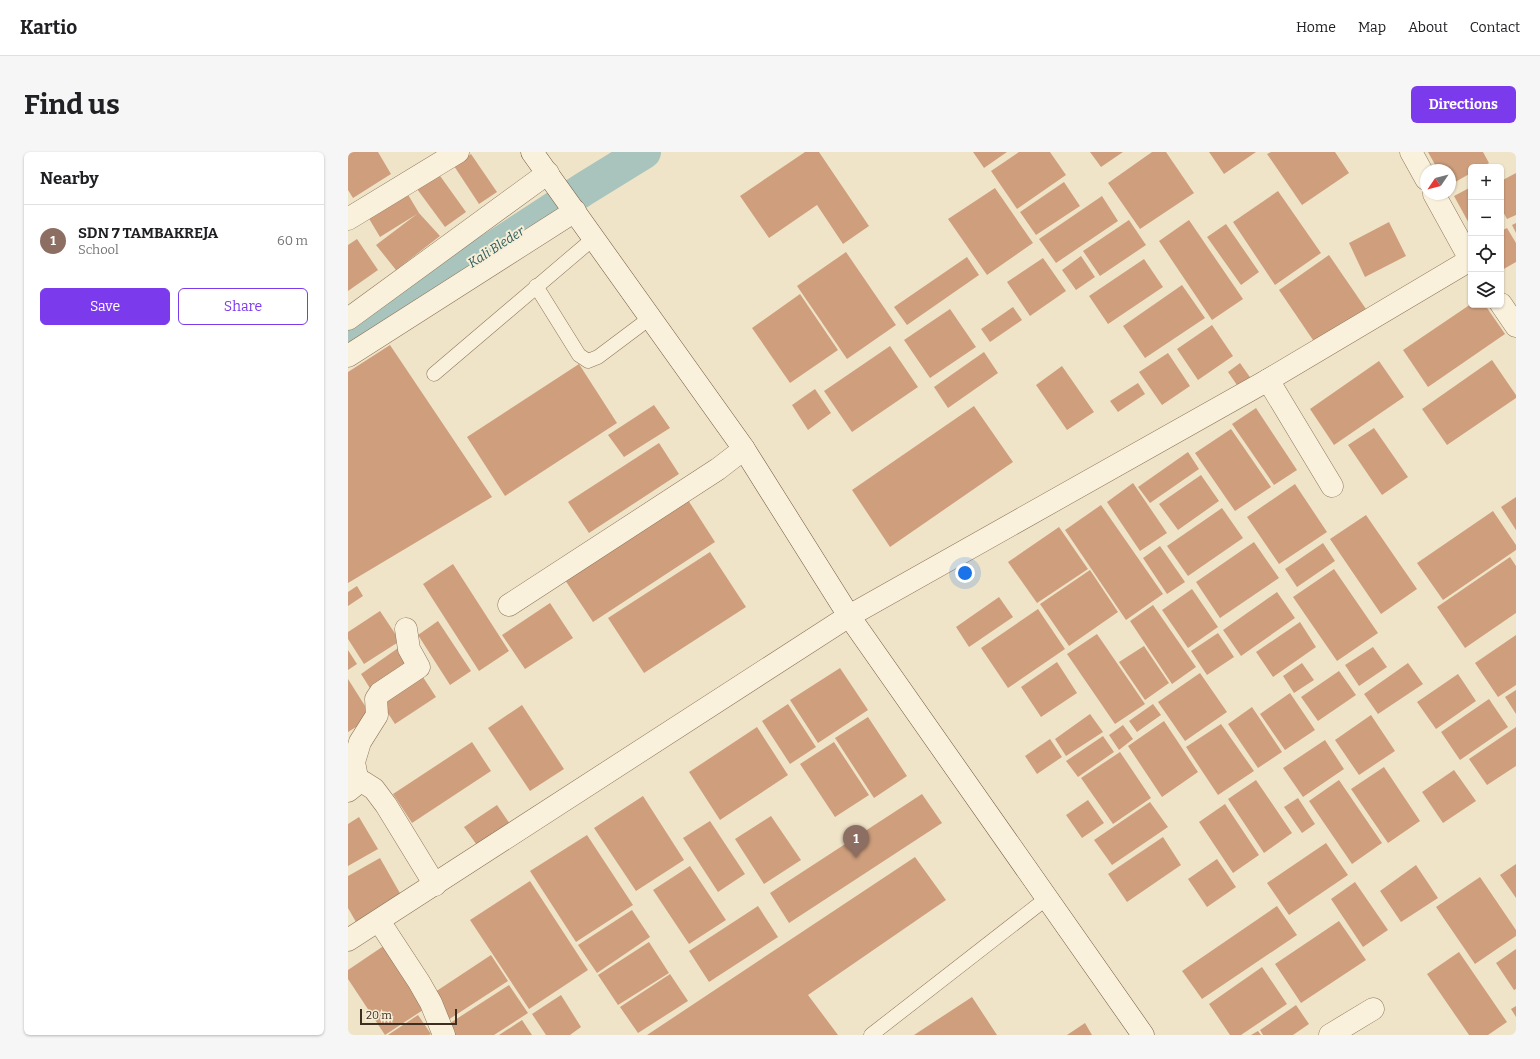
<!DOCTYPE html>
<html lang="en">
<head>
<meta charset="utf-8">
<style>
  :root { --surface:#fff; --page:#f6f6f6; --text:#202124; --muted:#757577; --line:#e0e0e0; --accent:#7c3aed }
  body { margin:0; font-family:Bitter,serif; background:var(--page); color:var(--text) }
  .controls { position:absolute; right:12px; top:12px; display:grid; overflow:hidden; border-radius:6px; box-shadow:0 1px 3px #0004 }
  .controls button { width:36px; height:36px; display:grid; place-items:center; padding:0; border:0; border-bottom:1px solid var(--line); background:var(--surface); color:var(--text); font:20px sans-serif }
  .compass { position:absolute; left:1072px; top:12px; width:36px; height:36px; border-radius:50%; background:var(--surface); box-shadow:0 1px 3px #0004; rotate:235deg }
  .scale { position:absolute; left:12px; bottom:10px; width:97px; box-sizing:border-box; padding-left:4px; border:2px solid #3d2e20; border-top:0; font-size:11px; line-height:14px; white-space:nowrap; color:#3d2e20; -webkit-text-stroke:3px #f7eed8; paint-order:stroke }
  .you { position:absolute; left:617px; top:421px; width:14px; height:14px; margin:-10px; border:3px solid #fff; border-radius:50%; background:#1a73e8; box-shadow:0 0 0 6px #1a73e833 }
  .badge { display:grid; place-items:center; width:26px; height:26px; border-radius:50%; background:var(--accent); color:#fff; font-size:13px; font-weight:700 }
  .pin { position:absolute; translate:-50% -33px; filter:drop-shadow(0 1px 2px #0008) }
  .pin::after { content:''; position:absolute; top:21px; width:14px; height:12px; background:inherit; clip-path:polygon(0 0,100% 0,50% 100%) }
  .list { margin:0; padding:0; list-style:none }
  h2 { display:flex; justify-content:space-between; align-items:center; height:52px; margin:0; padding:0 16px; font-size:17px }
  h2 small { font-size:13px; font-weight:400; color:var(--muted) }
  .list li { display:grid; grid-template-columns:26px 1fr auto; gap:12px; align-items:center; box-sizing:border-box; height:72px; padding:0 16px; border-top:1px solid var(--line) }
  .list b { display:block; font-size:15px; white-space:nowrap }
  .list p { margin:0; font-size:13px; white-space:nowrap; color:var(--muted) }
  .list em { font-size:13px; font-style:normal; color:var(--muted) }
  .actions { display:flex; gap:8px; padding:12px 16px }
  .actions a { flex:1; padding:9px 0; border:1px solid var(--accent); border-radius:6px; text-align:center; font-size:14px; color:var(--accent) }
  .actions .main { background:var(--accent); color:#fff }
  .icon { flex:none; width:22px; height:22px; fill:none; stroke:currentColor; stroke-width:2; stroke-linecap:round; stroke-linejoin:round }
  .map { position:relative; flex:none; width:1168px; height:883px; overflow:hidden; border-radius:6px }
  header { display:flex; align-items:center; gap:24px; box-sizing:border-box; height:56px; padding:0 20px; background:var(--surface); border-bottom:1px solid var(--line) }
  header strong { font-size:19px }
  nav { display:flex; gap:22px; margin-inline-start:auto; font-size:14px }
  .intro { display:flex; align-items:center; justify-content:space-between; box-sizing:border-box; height:96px; padding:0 24px }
  h1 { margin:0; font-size:28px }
  .button { padding:10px 18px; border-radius:6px; background:var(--accent); color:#fff; font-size:14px; font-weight:700 }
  main { display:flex; gap:24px; padding:0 24px }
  aside { flex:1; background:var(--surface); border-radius:6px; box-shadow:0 1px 3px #0004 }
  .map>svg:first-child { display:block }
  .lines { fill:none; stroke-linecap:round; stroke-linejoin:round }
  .canal { stroke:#a9c4bc; stroke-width:34 }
  .building { fill:#cf9f7d }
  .lane-casing { stroke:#8d765c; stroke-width:15 }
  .street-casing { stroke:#8d765c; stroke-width:23 }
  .secondary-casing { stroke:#6f573f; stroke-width:23 }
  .lane { stroke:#faf1dc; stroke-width:14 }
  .street { stroke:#faf1dc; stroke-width:22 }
  .secondary { stroke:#faf1dc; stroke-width:22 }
  .labels { text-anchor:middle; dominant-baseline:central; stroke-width:4; stroke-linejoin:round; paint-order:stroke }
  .water-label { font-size:13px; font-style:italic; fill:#2f5d5a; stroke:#f7eed8 }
</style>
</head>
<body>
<header>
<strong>Kartio</strong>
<nav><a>Home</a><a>Map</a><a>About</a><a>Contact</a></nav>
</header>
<div class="intro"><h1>Find us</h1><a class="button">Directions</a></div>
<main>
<aside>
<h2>Nearby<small></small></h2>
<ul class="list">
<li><span class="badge" style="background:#8d6e63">1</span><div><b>SDN 7 TAMBAKREJA</b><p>School</p></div><em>60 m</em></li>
</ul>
<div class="actions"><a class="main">Save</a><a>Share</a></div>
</aside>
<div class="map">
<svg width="1168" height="883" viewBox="0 0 1168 883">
  <rect width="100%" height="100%" fill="#f0e4c8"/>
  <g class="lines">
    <path class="canal" d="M 0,191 L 236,37 L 296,0"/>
  </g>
  <g class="building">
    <path d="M 0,0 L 30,0 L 43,22 L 5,46 L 0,38 Z"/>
    <path d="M 457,0 L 471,0 L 521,74 L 495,92 L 469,53 L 421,86 L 392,44 Z"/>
    <path d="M 625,0 L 659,0 L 636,16 Z"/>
    <path d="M 671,0 L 702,0 L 718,23 L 669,57 L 643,19 Z"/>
    <path d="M 742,0 L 775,0 L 753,15 Z"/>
    <path d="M 804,0 L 818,0 L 846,41 L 792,77 L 760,31 Z"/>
    <path d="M 861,0 L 908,0 L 876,22 Z"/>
    <path d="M 923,0 L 987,0 L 1001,21 L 954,53 L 919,2 Z"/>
    <path d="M 1080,0 L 1135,0 L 1141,11 L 1134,15 L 1123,15 L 1123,21 L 1102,33 L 1102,18 L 1090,18 Z"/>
    <path d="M 123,2 L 149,40 L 131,52 L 106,14 Z"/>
    <path d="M 90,21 L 118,60 L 97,75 L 69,37 Z"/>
    <path d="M 1168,21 L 1168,63 L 1159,67 L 1153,56 L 1153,29 Z"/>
    <path d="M 716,30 L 732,54 L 688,83 L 672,60 Z"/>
    <path d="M 1123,35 L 1123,75 L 1106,44 Z"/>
    <path d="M 56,36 L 71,61 L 92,84 L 48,118 L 28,93 L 69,62 L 32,85 L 17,60 Z"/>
    <path d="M 647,36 L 685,91 L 639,123 L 600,67 Z"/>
    <path d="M 930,39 L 973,101 L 927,133 L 885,70 Z"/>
    <path d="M 754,44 L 770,69 L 708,111 L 691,87 Z"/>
    <path d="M 781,68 L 798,93 L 752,124 L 735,99 Z"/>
    <path d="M 841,68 L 895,147 L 864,168 L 811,89 Z"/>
    <path d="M 1041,70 L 1058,104 L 1017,125 L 1001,91 Z"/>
    <path d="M 1168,71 L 1168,81 L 1164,73 Z"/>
    <path d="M 878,72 L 911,120 L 893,133 L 859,85 Z"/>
    <path d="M 1159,76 L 1168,91 L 1168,110 L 1154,118 L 1153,115 L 1153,79 Z"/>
    <path d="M 9,87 L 30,118 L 0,139 L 0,93 Z"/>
    <path d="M 498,100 L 548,173 L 499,207 L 449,134 Z"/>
    <path d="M 981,103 L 1018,157 L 967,191 L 931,138 Z"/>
    <path d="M 733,104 L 747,125 L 728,138 L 714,118 Z"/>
    <path d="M 619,105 L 631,123 L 559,173 L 546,155 Z"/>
    <path d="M 695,106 L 718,139 L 682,164 L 659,130 Z"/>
    <path d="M 796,107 L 815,135 L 760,172 L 741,144 Z"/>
    <path d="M 834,133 L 857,166 L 797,206 L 775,174 Z"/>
    <path d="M 452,142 L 490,198 L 442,231 L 404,176 Z"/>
    <path d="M 1123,152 L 1137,153 L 1157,182 L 1080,235 L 1055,198 Z"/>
    <path d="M 665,155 L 674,168 L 642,190 L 633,177 Z"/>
    <path d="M 602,157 L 628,195 L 582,226 L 556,188 Z"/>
    <path d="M 864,173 L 885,204 L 850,228 L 829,197 Z"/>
    <path d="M 42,193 L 144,345 L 0,431 L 0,220 Z"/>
    <path d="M 542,194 L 570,235 L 504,280 L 476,239 Z"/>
    <path d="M 636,200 L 650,221 L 600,256 L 586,235 Z"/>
    <path d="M 820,201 L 842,234 L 814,253 L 791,220 Z"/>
    <path d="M 1144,208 L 1168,243 L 1168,246 L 1099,293 L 1074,257 Z"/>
    <path d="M 1031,209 L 1056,245 L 986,293 L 962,257 Z"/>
    <path d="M 892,211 L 904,228 L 891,236 L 880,220 Z"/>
    <path d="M 231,212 L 269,271 L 157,344 L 119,285 Z"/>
    <path d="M 714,214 L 746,260 L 719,278 L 688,233 Z"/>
    <path d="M 790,231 L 797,242 L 770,260 L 762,249 Z"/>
    <path d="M 467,237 L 483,261 L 460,278 L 444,253 Z"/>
    <path d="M 306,253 L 322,276 L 276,305 L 260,283 Z"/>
    <path d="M 626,254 L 665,310 L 542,395 L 504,338 Z"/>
    <path d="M 908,256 L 949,318 L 926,333 L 884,272 Z"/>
    <path d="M 1026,276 L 1060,325 L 1034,343 L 1000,293 Z"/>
    <path d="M 883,277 L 923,335 L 887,359 L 847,301 Z"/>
    <path d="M 311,291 L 331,322 L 241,381 L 220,350 Z"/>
    <path d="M 840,300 L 851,317 L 802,351 L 790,335 Z"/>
    <path d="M 853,323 L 871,349 L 830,378 L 811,352 Z"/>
    <path d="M 785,331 L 819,381 L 792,399 L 759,350 Z"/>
    <path d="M 947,332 L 979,380 L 931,412 L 899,365 Z"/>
    <path d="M 1168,345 L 1168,378 L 1153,355 Z"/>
    <path d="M 340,348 L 367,390 L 245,470 L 217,428 Z"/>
    <path d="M 753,353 L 815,442 L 778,468 L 717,378 Z"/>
    <path d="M 874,356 L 895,386 L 840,424 L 819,394 Z"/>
    <path d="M 1145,359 L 1168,393 L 1168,398 L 1095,448 L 1069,411 Z"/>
    <path d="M 1018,363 L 1069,437 L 1033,462 L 982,387 Z"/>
    <path d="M 711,375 L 740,417 L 689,451 L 660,410 Z"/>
    <path d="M 906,390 L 931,426 L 872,466 L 848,430 Z"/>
    <path d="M 975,391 L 987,409 L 949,435 L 937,417 Z"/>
    <path d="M 812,394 L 837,430 L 819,442 L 795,406 Z"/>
    <path d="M 362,400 L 398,455 L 296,521 L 260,466 Z"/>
    <path d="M 1162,405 L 1168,414 L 1168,461 L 1117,496 L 1089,455 Z"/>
    <path d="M 105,412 L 161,499 L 131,519 L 75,432 Z"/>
    <path d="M 986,417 L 1030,481 L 989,509 L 945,445 Z"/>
    <path d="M 742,418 L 770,460 L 721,494 L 692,452 Z"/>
    <path d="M 9,434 L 15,444 L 0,454 L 0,440 Z"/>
    <path d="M 844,437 L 870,475 L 840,496 L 814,458 Z"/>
    <path d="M 929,440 L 947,466 L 893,504 L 875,478 Z"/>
    <path d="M 651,445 L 665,465 L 621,495 L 608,475 Z"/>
    <path d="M 202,451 L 225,486 L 177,517 L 154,483 Z"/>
    <path d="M 805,453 L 848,515 L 824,532 L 782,469 Z"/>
    <path d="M 690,457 L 717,497 L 660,536 L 633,496 Z"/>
    <path d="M 32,459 L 52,489 L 16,512 L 0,487 L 0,480 Z"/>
    <path d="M 90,469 L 123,519 L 102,533 L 70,483 Z"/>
    <path d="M 952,470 L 968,495 L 925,525 L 908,500 Z"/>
    <path d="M 870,481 L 886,505 L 859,523 L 843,499 Z"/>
    <path d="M 749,482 L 797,552 L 767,572 L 719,502 Z"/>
    <path d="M 1168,483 L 1168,533 L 1150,545 L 1127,511 Z"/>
    <path d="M 53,494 L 66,514 L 25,541 L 13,522 Z"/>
    <path d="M 796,494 L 821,531 L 797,548 L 771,510 Z"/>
    <path d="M 1025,495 L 1039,515 L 1011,534 L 997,513 Z"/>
    <path d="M 0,498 L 9,512 L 0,518 Z"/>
    <path d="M 709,510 L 729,541 L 693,565 L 673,535 Z"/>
    <path d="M 954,511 L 966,528 L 946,541 L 935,524 Z"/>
    <path d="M 1060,511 L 1075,532 L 1030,562 L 1016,542 Z"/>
    <path d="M 492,516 L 520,558 L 470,591 L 442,548 Z"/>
    <path d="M 991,519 L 1008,543 L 970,569 L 953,545 Z"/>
    <path d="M 852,521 L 879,560 L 837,589 L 810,550 Z"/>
    <path d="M 73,522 L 88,545 L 47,572 L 32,549 Z"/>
    <path d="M 1110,522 L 1128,549 L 1088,577 L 1069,550 Z"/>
    <path d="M 0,527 L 24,565 L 0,580 Z"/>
    <path d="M 1168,538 L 1168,562 L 1157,545 Z"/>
    <path d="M 942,541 L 967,578 L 937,598 L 912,562 Z"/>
    <path d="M 1141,547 L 1160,575 L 1112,608 L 1093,580 Z"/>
    <path d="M 440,552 L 468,595 L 442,612 L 414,569 Z"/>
    <path d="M 805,552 L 813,563 L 789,580 L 781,569 Z"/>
    <path d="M 174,553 L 216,617 L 182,639 L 140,576 Z"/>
    <path d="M 904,555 L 934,600 L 910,616 L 880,572 Z"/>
    <path d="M 742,562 L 755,580 L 718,604 L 707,587 Z"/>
    <path d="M 1023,563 L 1047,599 L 1011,623 L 987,588 Z"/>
    <path d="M 520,565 L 559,624 L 526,646 L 487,586 Z"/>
    <path d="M 816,569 L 850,620 L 814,645 L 780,594 Z"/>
    <path d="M 873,572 L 906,619 L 870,643 L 838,595 Z"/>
    <path d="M 775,573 L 785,587 L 771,598 L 761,583 Z"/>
    <path d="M 409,575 L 440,623 L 372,668 L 341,620 Z"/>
    <path d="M 1168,575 L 1168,614 L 1139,633 L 1121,607 Z"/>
    <path d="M 755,584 L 766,600 L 730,625 L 718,609 Z"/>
    <path d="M 702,587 L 714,605 L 689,622 L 677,604 Z"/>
    <path d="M 977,588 L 996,617 L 955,645 L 935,616 Z"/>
    <path d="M 124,590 L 143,619 L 64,671 L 45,642 Z"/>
    <path d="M 486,590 L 521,643 L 487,665 L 452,612 Z"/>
    <path d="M 772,600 L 803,646 L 765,672 L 733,626 Z"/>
    <path d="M 1036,615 L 1072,669 L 1040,691 L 1003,637 Z"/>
    <path d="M 1106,618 L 1128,649 L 1095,671 L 1074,640 Z"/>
    <path d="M 908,628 L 944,681 L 916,701 L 880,647 Z"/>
    <path d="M 991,628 L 1034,691 L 1004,712 L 961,649 Z"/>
    <path d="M 574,642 L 594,671 L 441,771 L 422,741 Z"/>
    <path d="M 295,644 L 336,708 L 288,739 L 246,676 Z"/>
    <path d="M 950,646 L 967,672 L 954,681 L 936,655 Z"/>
    <path d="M 740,648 L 756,671 L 734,686 L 718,663 Z"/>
    <path d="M 802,650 L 820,675 L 764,713 L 746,688 Z"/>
    <path d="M 877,652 L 911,703 L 885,721 L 851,670 Z"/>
    <path d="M 149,653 L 164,675 L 131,696 L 116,675 Z"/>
    <path d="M 423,664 L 453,708 L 416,732 L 387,687 Z"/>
    <path d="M 11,665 L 30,697 L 0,714 L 0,672 Z"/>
    <path d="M 362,669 L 397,722 L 370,740 L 335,686 Z"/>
    <path d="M 239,683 L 285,753 L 228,790 L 182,719 Z"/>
    <path d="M 815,685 L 833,713 L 779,750 L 760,722 Z"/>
    <path d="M 978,691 L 1000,723 L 941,763 L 919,731 Z"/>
    <path d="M 567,705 L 598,748 L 460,843 L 490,883 L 299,883 Z"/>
    <path d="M 32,706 L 53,743 L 8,770 L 0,756 L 0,724 Z"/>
    <path d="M 869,707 L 888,735 L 859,755 L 840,727 Z"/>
    <path d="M 1168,712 L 1168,746 L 1152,723 Z"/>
    <path d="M 1068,713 L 1090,746 L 1053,770 L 1032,739 Z"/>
    <path d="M 342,714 L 378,768 L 341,792 L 305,738 Z"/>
    <path d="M 1132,725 L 1168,778 L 1168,784 L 1127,812 L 1088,755 Z"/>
    <path d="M 182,729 L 240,818 L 181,857 L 122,768 Z"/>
    <path d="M 1007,730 L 1040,778 L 1015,795 L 983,747 Z"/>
    <path d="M 410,754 L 430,785 L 361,830 L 341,799 Z"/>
    <path d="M 929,754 L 949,783 L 854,847 L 834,819 Z"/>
    <path d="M 284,758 L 302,785 L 249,821 L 230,793 Z"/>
    <path d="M 991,769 L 1018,808 L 953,851 L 927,812 Z"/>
    <path d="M 301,790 L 321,821 L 270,853 L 250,823 Z"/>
    <path d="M 37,793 L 78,856 L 37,883 L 0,827 L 0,818 Z"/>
    <path d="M 1168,797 L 1168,837 L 1166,838 L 1148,811 Z"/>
    <path d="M 1111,800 L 1159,870 L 1140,883 L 1121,883 L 1079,822 Z"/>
    <path d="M 143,803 L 160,829 L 100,868 L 84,842 Z"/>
    <path d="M 914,815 L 939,852 L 893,883 L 882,883 L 861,852 Z"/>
    <path d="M 322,822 L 340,849 L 290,881 L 272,855 Z"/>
    <path d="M 161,833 L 180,861 L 146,883 L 101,883 L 96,875 Z"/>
    <path d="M 213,843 L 233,875 L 222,883 L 198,883 L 184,862 Z"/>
    <path d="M 624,845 L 649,883 L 566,883 Z"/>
    <path d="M 948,853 L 961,872 L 945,883 L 915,883 L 912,878 Z"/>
    <path d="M 1168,854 L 1168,865 L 1163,857 Z"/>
    <path d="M 70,863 L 83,882 L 81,883 L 40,883 Z"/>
    <path d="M 174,868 L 184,883 L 151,883 Z"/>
    <path d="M 737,871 L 744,883 L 719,883 Z"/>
    <path d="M 910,879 L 913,883 L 903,883 Z"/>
  </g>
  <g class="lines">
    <defs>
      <g id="lane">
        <path d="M 188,134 L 231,203 L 240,209 L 250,205 L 302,166"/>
        <path d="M 86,222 L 246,86"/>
        <path d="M 523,883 L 699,746"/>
      </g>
      <g id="street">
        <path d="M 1063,0 L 1078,27"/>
        <path d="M 1086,42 L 1123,109"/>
        <path d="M 0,67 L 110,0"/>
        <path d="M 1153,152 L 1168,174"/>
        <path d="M 0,167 L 200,21"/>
        <path d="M 0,204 L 227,59"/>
        <path d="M 920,228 L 984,334"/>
        <path d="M 161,453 L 370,317 L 396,297"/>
        <path d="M 10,631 L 6,610 L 12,590 L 29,563 L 28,547 L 32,541 L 71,515 L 61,497 L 58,477"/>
        <path d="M 0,639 L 10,631 L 15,630 L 26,637 L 38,653 L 87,733"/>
        <path d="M 31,769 L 71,830 L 83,851 L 96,883"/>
        <path d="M 0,788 L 501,464 L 920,228 L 1122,108"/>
        <path d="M 982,883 L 1025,857"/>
      </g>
      <path id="secondary" d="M 184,0 L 396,297 L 501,464 L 795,883"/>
    </defs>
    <use href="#lane" class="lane-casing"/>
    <use href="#street" class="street-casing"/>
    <use href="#secondary" class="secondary-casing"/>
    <use href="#lane" class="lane"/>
    <use href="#street" class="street"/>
    <use href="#secondary" class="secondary"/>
  </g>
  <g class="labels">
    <g class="water-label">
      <text transform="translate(148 95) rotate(-33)">Kali Bleder</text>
    </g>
  </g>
</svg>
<div class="controls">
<button>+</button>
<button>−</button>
<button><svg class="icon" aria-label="locate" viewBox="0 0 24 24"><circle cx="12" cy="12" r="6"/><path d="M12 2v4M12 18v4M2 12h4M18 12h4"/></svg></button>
<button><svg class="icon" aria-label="layers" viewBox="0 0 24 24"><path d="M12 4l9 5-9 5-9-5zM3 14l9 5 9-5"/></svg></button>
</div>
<svg class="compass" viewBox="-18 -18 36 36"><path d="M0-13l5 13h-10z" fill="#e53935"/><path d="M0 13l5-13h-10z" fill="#757577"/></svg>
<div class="scale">20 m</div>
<div class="you"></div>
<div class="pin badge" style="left:508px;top:706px;background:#8d6e63">1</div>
</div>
</main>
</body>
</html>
